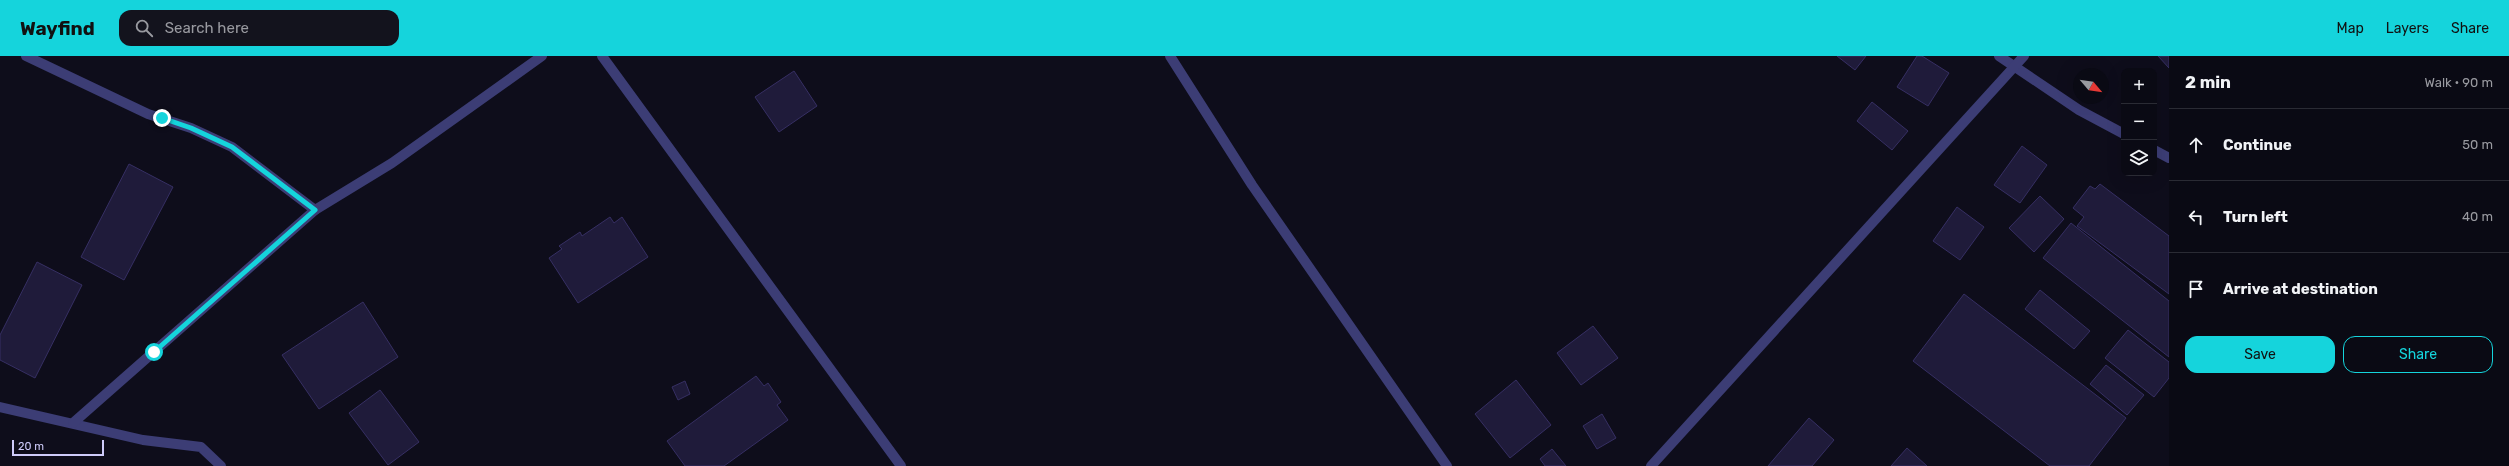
<!DOCTYPE html>
<html lang="en">
<head>
<meta charset="utf-8">
<style>
  :root { --surface:#0a0a14; --page:#13131d; --text:#f1f3f6; --muted:#999aa0; --line:#2a2b34; --accent:#15d4dc }
  body { margin:0; font-family:Rubik,sans-serif; background:var(--page); color:var(--text) }
  .controls { position:absolute; right:12px; top:12px; display:grid; overflow:hidden; border-radius:8px; box-shadow:0 4px 16px #0002 }
  .controls button { width:36px; height:36px; display:grid; place-items:center; padding:0; border:0; border-bottom:1px solid var(--line); background:var(--surface); color:var(--text); font:20px sans-serif }
  .compass { position:absolute; left:2073px; top:12px; width:36px; height:36px; border-radius:50%; background:var(--surface); box-shadow:0 4px 16px #0002; rotate:119deg }
  .scale { position:absolute; left:12px; bottom:10px; width:92px; box-sizing:border-box; padding-left:4px; border:2px solid #cecbfa; border-top:0; font-size:11px; line-height:14px; white-space:nowrap; color:#cecbfa; -webkit-text-stroke:3px #0e0d1b; paint-order:stroke }
  .stop { position:absolute; width:12px; height:12px; margin:-9px; border:3px solid #15d4dc; border-radius:50%; background:#fff }
  .stop.end { background:#15d4dc; border-color:#fff; box-shadow:0 1px 4px #0008 }
  .list { margin:0; padding:0; list-style:none }
  h2 { display:flex; justify-content:space-between; align-items:center; height:52px; margin:0; padding:0 16px; font-size:17px }
  h2 small { font-size:13px; font-weight:400; color:var(--muted) }
  .list li { display:grid; grid-template-columns:26px 1fr auto; gap:12px; align-items:center; box-sizing:border-box; height:72px; padding:0 16px; border-top:1px solid var(--line) }
  .list b { display:block; font-size:15px; white-space:nowrap }
  .list em { font-size:13px; font-style:normal; color:var(--muted) }
  .actions { display:flex; gap:8px; padding:12px 16px }
  .actions a { flex:1; padding:9px 0; border:1px solid var(--accent); border-radius:12px; text-align:center; font-size:14px; color:var(--accent) }
  .actions .main { background:var(--accent); color:#111 }
  .icon { flex:none; width:22px; height:22px; fill:none; stroke:currentColor; stroke-width:2; stroke-linecap:round; stroke-linejoin:round }
  .map { position:relative; flex:none; width:2169px; height:410px; overflow:hidden }
  header { display:flex; align-items:center; gap:24px; box-sizing:border-box; height:56px; padding:0 20px; background:var(--accent); color:#111 }
  header strong { font-size:19px }
  nav { display:flex; gap:22px; margin-inline-start:auto; font-size:14px }
  .search { width:280px; height:36px; background:var(--page); display:flex; align-items:center; gap:10px; box-sizing:border-box; padding:0 14px; border-radius:12px; color:var(--muted); font-size:15px }
  main { display:flex }
  aside { flex:1; background:var(--surface) }
  .map>svg:first-child { display:block }
  .building { fill:#1f1b3a; stroke:#362f63 }
  .lines { fill:none; stroke-linecap:round; stroke-linejoin:round }
  .minor { stroke:#3c3d75; stroke-width:10 }
  .tertiary { stroke:#3c3d75; stroke-width:10 }
  .route { stroke:#15d4dc; stroke-width:5 }
</style>
</head>
<body>
<header>
<strong>Wayfind</strong>
<div class="search"><svg class="icon" aria-label="search" viewBox="0 0 24 24"><circle cx="10" cy="10" r="6"/><path d="M15 15l6 6"/></svg>Search here</div>
<nav><a>Map</a><a>Layers</a><a>Share</a></nav>
</header>
<main>
<div class="map">
<svg width="2169" height="410" viewBox="0 0 2169 410">
  <rect width="100%" height="100%" fill="#0e0d1b"/>
  <g class="building">
    <path d="M 1837,0 L 1866,0 L 1855,14 Z"/>
    <path d="M 1917,0 L 1922,0 L 1949,17 L 1928,50 L 1897,31 Z"/>
    <path d="M 2158,0 L 2169,0 L 2169,12 Z"/>
    <path d="M 794,15 L 817,50 L 779,76 L 755,41 Z"/>
    <path d="M 1872,46 L 1908,75 L 1892,94 L 1857,65 Z"/>
    <path d="M 2022,90 L 2047,109 L 2020,147 L 1994,129 Z"/>
    <path d="M 129,108 L 173,131 L 124,224 L 81,201 Z"/>
    <path d="M 2100,128 L 2169,180 L 2169,238 L 2077,170 L 2084,161 L 2073,152 L 2090,130 L 2095,133 Z"/>
    <path d="M 2040,140 L 2064,163 L 2034,196 L 2009,172 Z"/>
    <path d="M 1957,151 L 1984,171 L 1960,204 L 1933,185 Z"/>
    <path d="M 610,161 L 614,167 L 622,161 L 648,201 L 578,247 L 549,202 L 562,193 L 559,190 L 580,176 L 582,180 Z"/>
    <path d="M 2071,167 L 2169,245 L 2169,301 L 2043,202 Z"/>
    <path d="M 37,206 L 82,229 L 35,322 L 0,304 L 0,279 Z"/>
    <path d="M 2040,234 L 2090,275 L 2074,293 L 2025,253 Z"/>
    <path d="M 1964,238 L 2126,362 L 2089,410 L 2050,410 L 1913,305 Z"/>
    <path d="M 363,246 L 398,301 L 319,353 L 282,299 Z"/>
    <path d="M 1593,270 L 1618,302 L 1581,329 L 1557,297 Z"/>
    <path d="M 2128,274 L 2169,306 L 2169,322 L 2154,341 L 2105,302 Z"/>
    <path d="M 2106,309 L 2144,339 L 2127,359 L 2090,328 Z"/>
    <path d="M 756,320 L 764,330 L 768,327 L 781,346 L 777,349 L 788,364 L 724,410 L 685,410 L 667,385 Z"/>
    <path d="M 1516,324 L 1551,369 L 1510,402 L 1475,358 Z"/>
    <path d="M 685,325 L 690,338 L 678,344 L 672,331 Z"/>
    <path d="M 380,334 L 419,386 L 388,409 L 349,357 Z"/>
    <path d="M 1602,358 L 1616,382 L 1597,393 L 1583,370 Z"/>
    <path d="M 1809,362 L 1834,384 L 1812,410 L 1768,410 Z"/>
    <path d="M 1907,392 L 1927,410 L 1891,410 Z"/>
    <path d="M 1552,393 L 1566,410 L 1545,410 L 1540,403 Z"/>
  </g>
  <g class="lines">
    <g class="minor">
      <path d="M 26,0 L 148,58 L 191,72 L 232,91 L 315,154 L 392,107 L 542,0"/>
      <path d="M 602,0 L 901,410"/>
      <path d="M 1170,0 L 1252,129 L 1447,410"/>
      <path d="M 1999,0 L 2079,54 L 2124,78"/>
      <path d="M 2154,94 L 2169,102"/>
      <path d="M 0,351 L 143,384 L 201,391 L 221,410"/>
      <path d="M 73,367 L 315,154"/>
    </g>
    <path class="tertiary" d="M 1651,410 L 2024,0"/>
  </g>
  <g class="lines">
    <path class="route" d="M 154,296 L 315,154 L 232,91 L 191,72 L 162,62"/>
  </g>
</svg>
<div class="controls">
<button>+</button>
<button>−</button>
<button><svg class="icon" aria-label="layers" viewBox="0 0 24 24"><path d="M12 4l9 5-9 5-9-5zM3 14l9 5 9-5"/></svg></button>
</div>
<svg class="compass" viewBox="-18 -18 36 36"><path d="M0-13l5 13h-10z" fill="#e53935"/><path d="M0 13l5-13h-10z" fill="#999aa0"/></svg>
<div class="scale">20 m</div>
<div class="stop" style="left:154px;top:296px"></div>
<div class="stop end" style="left:162px;top:62px"></div>
</div>
<aside>
<h2>2 min<small>Walk · 90 m</small></h2>
<ul class="list">
<li><svg class="icon" aria-label="ahead" viewBox="0 0 24 24"><path d="M12 20V5M6 11l6-6 6 6"/></svg><div><b>Continue</b></div><em>50 m</em></li>
<li><svg class="icon" aria-label="left" viewBox="0 0 24 24"><path d="M17 20v-9H6M10 6l-5 5 5 5"/></svg><div><b>Turn left</b></div><em>40 m</em></li>
<li><svg class="icon" aria-label="arrive" viewBox="0 0 24 24"><path d="M6 21V4h12l-3 4 3 4H6"/></svg><div><b>Arrive at destination</b></div></li>
</ul>
<div class="actions"><a class="main">Save</a><a>Share</a></div>
</aside>
</main>
</body>
</html>
